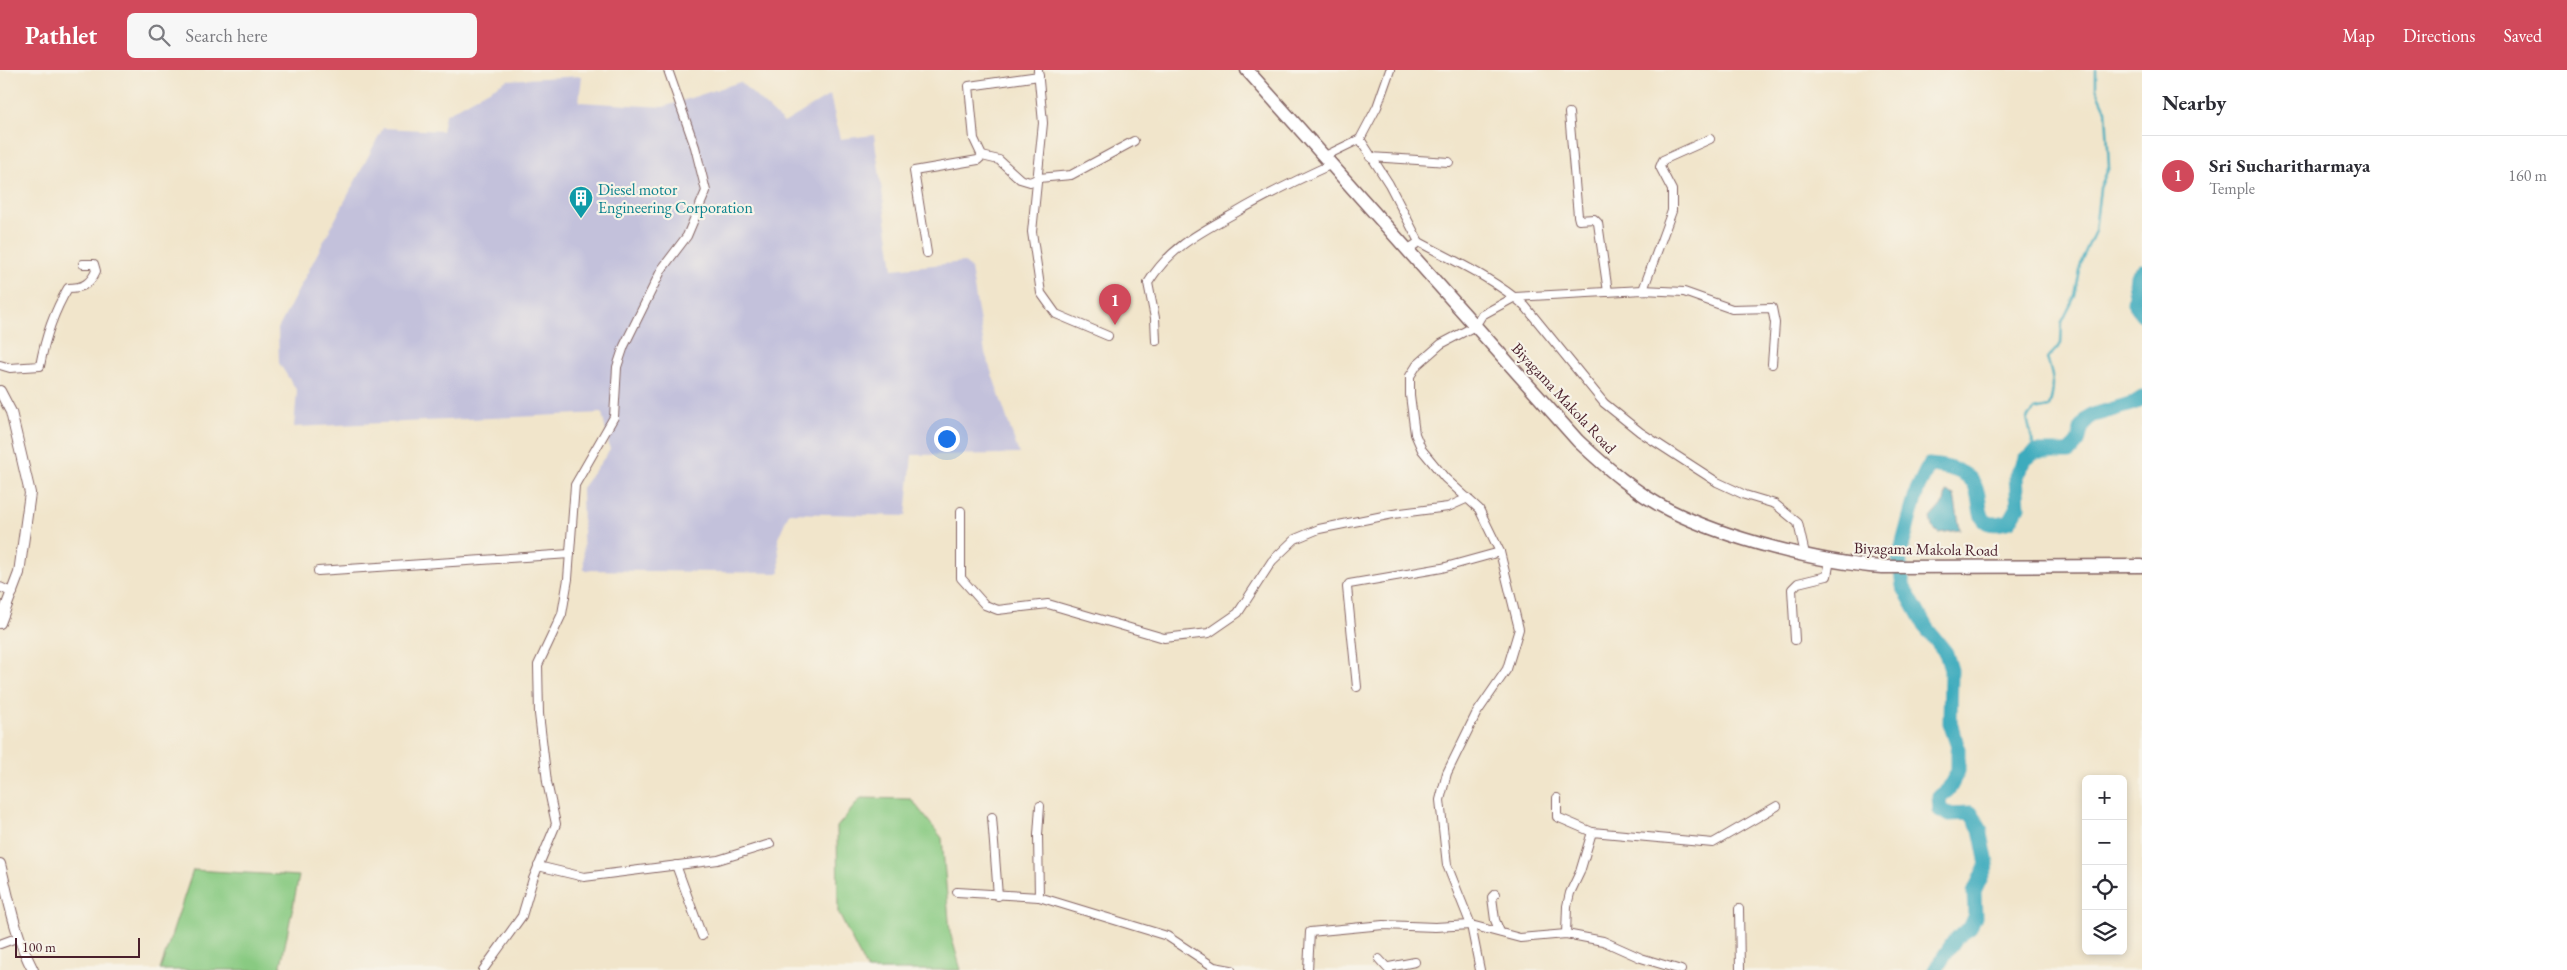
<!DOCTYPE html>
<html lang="en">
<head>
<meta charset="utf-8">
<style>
  :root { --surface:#fff; --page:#f7f7f7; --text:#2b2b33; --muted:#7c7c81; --line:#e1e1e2; --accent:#d1495b }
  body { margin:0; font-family:"EB Garamond",serif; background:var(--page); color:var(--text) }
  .controls { position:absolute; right:15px; bottom:15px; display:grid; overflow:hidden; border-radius:8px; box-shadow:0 2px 8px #0003 }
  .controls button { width:45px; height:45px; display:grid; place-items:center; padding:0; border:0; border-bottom:1px solid var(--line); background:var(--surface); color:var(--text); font:25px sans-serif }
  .scale { position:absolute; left:15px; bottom:12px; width:125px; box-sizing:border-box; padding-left:5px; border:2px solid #4a1f2b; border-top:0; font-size:14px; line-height:18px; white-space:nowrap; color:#4a1f2b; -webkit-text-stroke:4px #f7f3e8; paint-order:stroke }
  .you { position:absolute; left:946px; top:368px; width:18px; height:18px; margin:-12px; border:4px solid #fff; border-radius:50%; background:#1a73e8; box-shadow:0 0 0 8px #1a73e833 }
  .badge { display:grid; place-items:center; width:32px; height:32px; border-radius:50%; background:var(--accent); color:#fff; font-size:16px; font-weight:700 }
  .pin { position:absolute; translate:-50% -41px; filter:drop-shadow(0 1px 2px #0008) }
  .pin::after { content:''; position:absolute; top:26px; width:18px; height:15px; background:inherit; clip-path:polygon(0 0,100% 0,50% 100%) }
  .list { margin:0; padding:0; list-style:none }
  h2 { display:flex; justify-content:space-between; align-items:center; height:65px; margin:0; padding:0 20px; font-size:21px }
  h2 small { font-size:16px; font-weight:400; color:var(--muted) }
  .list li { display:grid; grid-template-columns:32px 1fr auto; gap:15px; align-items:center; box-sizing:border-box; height:80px; padding:0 20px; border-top:1px solid var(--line) }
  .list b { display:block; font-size:19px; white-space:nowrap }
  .list p { margin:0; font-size:16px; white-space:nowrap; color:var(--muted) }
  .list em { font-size:16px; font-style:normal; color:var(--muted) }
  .icon { flex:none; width:28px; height:28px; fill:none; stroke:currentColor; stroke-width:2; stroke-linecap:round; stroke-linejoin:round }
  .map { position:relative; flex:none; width:2142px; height:900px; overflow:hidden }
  header { display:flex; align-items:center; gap:30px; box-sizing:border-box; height:70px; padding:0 25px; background:var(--accent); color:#fff }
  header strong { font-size:24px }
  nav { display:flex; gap:28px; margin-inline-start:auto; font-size:18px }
  .search { width:350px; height:45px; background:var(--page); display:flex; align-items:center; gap:12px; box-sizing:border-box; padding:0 18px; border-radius:8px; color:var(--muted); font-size:19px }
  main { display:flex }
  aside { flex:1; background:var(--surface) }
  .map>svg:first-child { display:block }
  .industrial { fill:#c3c1db }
  .green { fill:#89ca82; stroke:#6a7456 }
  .water { fill:#3eabbd; stroke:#446574 }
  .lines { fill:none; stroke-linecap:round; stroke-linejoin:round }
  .stream { stroke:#3eabbd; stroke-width:2.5 }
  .river { stroke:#3eabbd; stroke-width:15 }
  .minor-casing { stroke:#846463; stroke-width:10 }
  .tertiary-casing { stroke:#846463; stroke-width:12 }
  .primary-casing { stroke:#846463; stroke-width:15 }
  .minor { stroke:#fff; stroke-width:8 }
  .tertiary { stroke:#fff; stroke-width:10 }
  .primary { stroke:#fff; stroke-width:12 }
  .labels { text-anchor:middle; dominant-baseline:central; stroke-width:4.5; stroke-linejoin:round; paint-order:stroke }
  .culture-label { font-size:16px; fill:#0d838f; stroke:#f7f3e8; text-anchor:start }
  .street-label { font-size:16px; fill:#4a1f2b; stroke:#f7f3e8 }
</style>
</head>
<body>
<header>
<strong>Pathlet</strong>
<div class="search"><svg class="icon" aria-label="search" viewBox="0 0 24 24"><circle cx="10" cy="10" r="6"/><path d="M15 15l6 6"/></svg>Search here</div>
<nav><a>Map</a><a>Directions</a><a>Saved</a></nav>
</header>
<main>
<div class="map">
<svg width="2142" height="900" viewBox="0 0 2142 900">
  <rect width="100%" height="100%" fill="#f7f3e8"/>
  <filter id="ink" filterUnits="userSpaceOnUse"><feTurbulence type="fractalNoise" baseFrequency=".02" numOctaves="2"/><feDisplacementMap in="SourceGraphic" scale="10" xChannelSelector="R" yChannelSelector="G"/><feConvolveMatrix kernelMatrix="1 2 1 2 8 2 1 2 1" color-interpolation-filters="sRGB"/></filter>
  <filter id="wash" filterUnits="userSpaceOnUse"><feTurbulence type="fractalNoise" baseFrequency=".0096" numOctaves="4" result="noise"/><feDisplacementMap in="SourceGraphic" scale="20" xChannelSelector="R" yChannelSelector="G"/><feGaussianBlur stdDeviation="1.12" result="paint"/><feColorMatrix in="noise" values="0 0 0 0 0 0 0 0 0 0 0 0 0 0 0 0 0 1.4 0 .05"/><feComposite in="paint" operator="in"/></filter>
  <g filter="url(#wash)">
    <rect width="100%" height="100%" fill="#f1e5cb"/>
    <path class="industrial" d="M 582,6 L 579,32 L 663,37 L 740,12 L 784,53 L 830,25 L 840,69 L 874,65 L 893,199 L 964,192 L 971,199 L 985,283 L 1019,384 L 912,385 L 906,446 L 789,443 L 778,468 L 780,503 L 584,500 L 582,418 L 610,380 L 602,343 L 294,357 L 297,321 L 279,293 L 278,259 L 383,58 L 442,61 L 445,45 L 507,10 Z"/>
    <g class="green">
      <path d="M 861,728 L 911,729 L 942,768 L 950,862 L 961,900 L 867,900 L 838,842 L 837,757 Z"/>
      <path d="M 193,800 L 299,806 L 280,900 L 160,900 Z"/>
    </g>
    <path class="water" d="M 1946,422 L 1954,425 L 1960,460 L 1938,463 L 1932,457 L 1930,448 L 1944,432 Z"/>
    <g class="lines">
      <path class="stream" d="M 2035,382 L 2027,348 L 2034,340 L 2049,337 C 2055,318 2054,307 2047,289 L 2061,274 L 2062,252 L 2075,226 L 2082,189 L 2095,161 L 2100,118 L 2109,97 L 2106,40 L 2096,18 L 2096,0"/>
      <g class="river">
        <path d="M 2142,201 L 2137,206 L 2134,233 L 2142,244"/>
        <path d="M 1935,900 L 1956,868 L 1970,858 L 1975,847 L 1974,822 L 1987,794 L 1980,759 L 1971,743 L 1949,744 L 1940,740 L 1939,727 L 1948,720 L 1958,701 L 1958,677 L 1950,653 L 1951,600 L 1946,583 L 1927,559 L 1903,516 L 1899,488 L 1917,420 L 1929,395 C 1942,396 1963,399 1972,411 C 1987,430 1968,464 2010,451 L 2018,437 L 2016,406 L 2025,390 L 2035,382 L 2069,382 L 2078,372 L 2082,356 L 2090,346 L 2134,333 L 2142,328"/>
      </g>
    </g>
  </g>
  <g filter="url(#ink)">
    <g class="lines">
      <defs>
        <g id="minor">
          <path d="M 1038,0 L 1043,53 L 1032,162 L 1041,223 L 1056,244 L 1108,266"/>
          <path d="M 1569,43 L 1578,146 L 1579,150 L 1594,149 L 1598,153 L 1608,222"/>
          <path d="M 1360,69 L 1389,114 L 1419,172 L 1407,180"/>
          <path d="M 982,86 L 999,90 L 1020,109 L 1030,112 L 1039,108 L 1071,105 L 1134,71"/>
          <path d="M 1325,86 L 1360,69 L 1377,37 L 1390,0"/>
          <path d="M 1370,87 L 1449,92"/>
          <path d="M 1419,172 C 1456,192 1493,208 1525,236 L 1604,333 L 1640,362 L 1717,412 L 1745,425 L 1775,434 L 1798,453 L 1805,484"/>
          <path d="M 927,183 L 914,101 L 978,90 L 982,86 L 974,69 L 969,16 L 1039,6"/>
          <path d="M 1643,220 L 1672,141 L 1672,120 L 1660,97 L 1663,90 L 1710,69"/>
          <path d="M 1156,271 L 1155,248 L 1148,213 C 1170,177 1201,162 1237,142 C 1268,124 1299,109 1332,94"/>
          <path d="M 0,295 L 10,298 L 40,296 C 45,268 53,243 68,218 C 83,218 90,214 96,201 L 94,194 L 83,194"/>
          <path d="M 961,441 L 961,508 L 985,535 L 998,540 L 1048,534 L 1164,568 L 1209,563 L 1238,543 L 1272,491 L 1295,469 L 1319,459 L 1393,444 L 1448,437 L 1468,428"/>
          <path d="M 318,501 L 570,484"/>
          <path d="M 0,517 L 13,523"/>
          <path d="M 1795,570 L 1792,519 L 1798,513 L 1827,506 L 1830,490"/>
          <path d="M 1357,617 L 1347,517 L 1349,514 L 1442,498 L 1500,482"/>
          <path d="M 1557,728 L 1557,747 L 1592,762"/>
          <path d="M 992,747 L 998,826"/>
          <path d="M 676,795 L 702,866"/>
          <path d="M 538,796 L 584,807 L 718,790 L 770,774"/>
          <path d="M 957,822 L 1039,827 L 1167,866 L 1214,897 L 1231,900"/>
          <path d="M 1495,824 L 1492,827 L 1495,850 L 1500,862"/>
          <path d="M 1039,827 L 1038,765 L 1040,736"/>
          <path d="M 1739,839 L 1740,900"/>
          <path d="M 1566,864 L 1567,836 L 1570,823 L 1580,802 L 1592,762 L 1713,773 L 1777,736"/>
          <path d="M 0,874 L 19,867"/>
          <path d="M 1379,889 L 1389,900"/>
          <path d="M 1389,897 L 1415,892"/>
          <path d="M 483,900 L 522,846 L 533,809 L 556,754 L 547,712 L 539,644 L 538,595 L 562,544 L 568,509 L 575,415 L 614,347 L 617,297 L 624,276 L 662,199 L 687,166 L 706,121 L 695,77 L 668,0"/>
          <path d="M 1308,900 L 1310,862 L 1383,855 L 1435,857 L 1471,855 L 1480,900"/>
          <path d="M 1681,900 L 1641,888 L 1603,871 L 1566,864 L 1520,868 L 1471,855 L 1447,795 L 1440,730 L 1447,703 L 1476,644 L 1507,599 L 1519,559 L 1500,482 L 1479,439 L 1445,408 L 1422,380 L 1415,364 L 1410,325 L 1410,306 L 1417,295 L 1441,274 L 1475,256 L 1482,245 L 1515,227 L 1643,220 L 1684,222 L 1732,239 L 1772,238 L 1775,253 L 1772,294"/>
        </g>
        <g id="tertiary">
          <path d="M 0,321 L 11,342 L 30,423 L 19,503 L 0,553"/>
          <path d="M 0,794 C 9,830 15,866 33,900"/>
        </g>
        <path id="primary" d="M 1247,0 L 1578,371 C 1606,397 1635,423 1669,440 C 1727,469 1818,492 1882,497 L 2142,496"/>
      </defs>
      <use href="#minor" class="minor-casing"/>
      <use href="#tertiary" class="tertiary-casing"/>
      <use href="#primary" class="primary-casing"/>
      <use href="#minor" class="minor"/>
      <use href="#tertiary" class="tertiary"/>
      <use href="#primary" class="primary"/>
    </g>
  </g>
  <defs>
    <symbol id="building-pin" viewBox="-11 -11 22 30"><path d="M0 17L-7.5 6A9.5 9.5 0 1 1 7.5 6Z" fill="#0f9aa8" stroke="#f7f3e8"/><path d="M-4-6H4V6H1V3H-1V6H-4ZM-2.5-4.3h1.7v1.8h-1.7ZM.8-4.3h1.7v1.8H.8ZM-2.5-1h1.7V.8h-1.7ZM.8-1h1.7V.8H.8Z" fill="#fff"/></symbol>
  </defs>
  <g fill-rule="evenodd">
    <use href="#building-pin" x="567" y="114" width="28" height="38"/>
  </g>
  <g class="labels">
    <g class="culture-label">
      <text x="598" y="119">Diesel motor<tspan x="598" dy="18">Engineering Corporation</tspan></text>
    </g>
    <g class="street-label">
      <text transform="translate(1564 328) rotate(47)">Biyagama Makola Road</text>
      <text transform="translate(1926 479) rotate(1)">Biyagama Makola Road</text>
    </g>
  </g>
</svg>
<div class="controls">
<button>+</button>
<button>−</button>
<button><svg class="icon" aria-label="locate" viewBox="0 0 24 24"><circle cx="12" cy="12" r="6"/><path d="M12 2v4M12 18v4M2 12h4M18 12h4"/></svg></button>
<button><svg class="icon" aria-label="layers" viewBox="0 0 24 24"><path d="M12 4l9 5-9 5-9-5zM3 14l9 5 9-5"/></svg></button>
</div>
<div class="scale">100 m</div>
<div class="you"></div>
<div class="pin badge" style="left:1115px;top:255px">1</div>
</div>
<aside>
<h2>Nearby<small></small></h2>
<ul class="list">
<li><span class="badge">1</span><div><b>Sri Sucharitharmaya</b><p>Temple</p></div><em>160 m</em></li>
</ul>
</aside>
</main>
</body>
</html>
